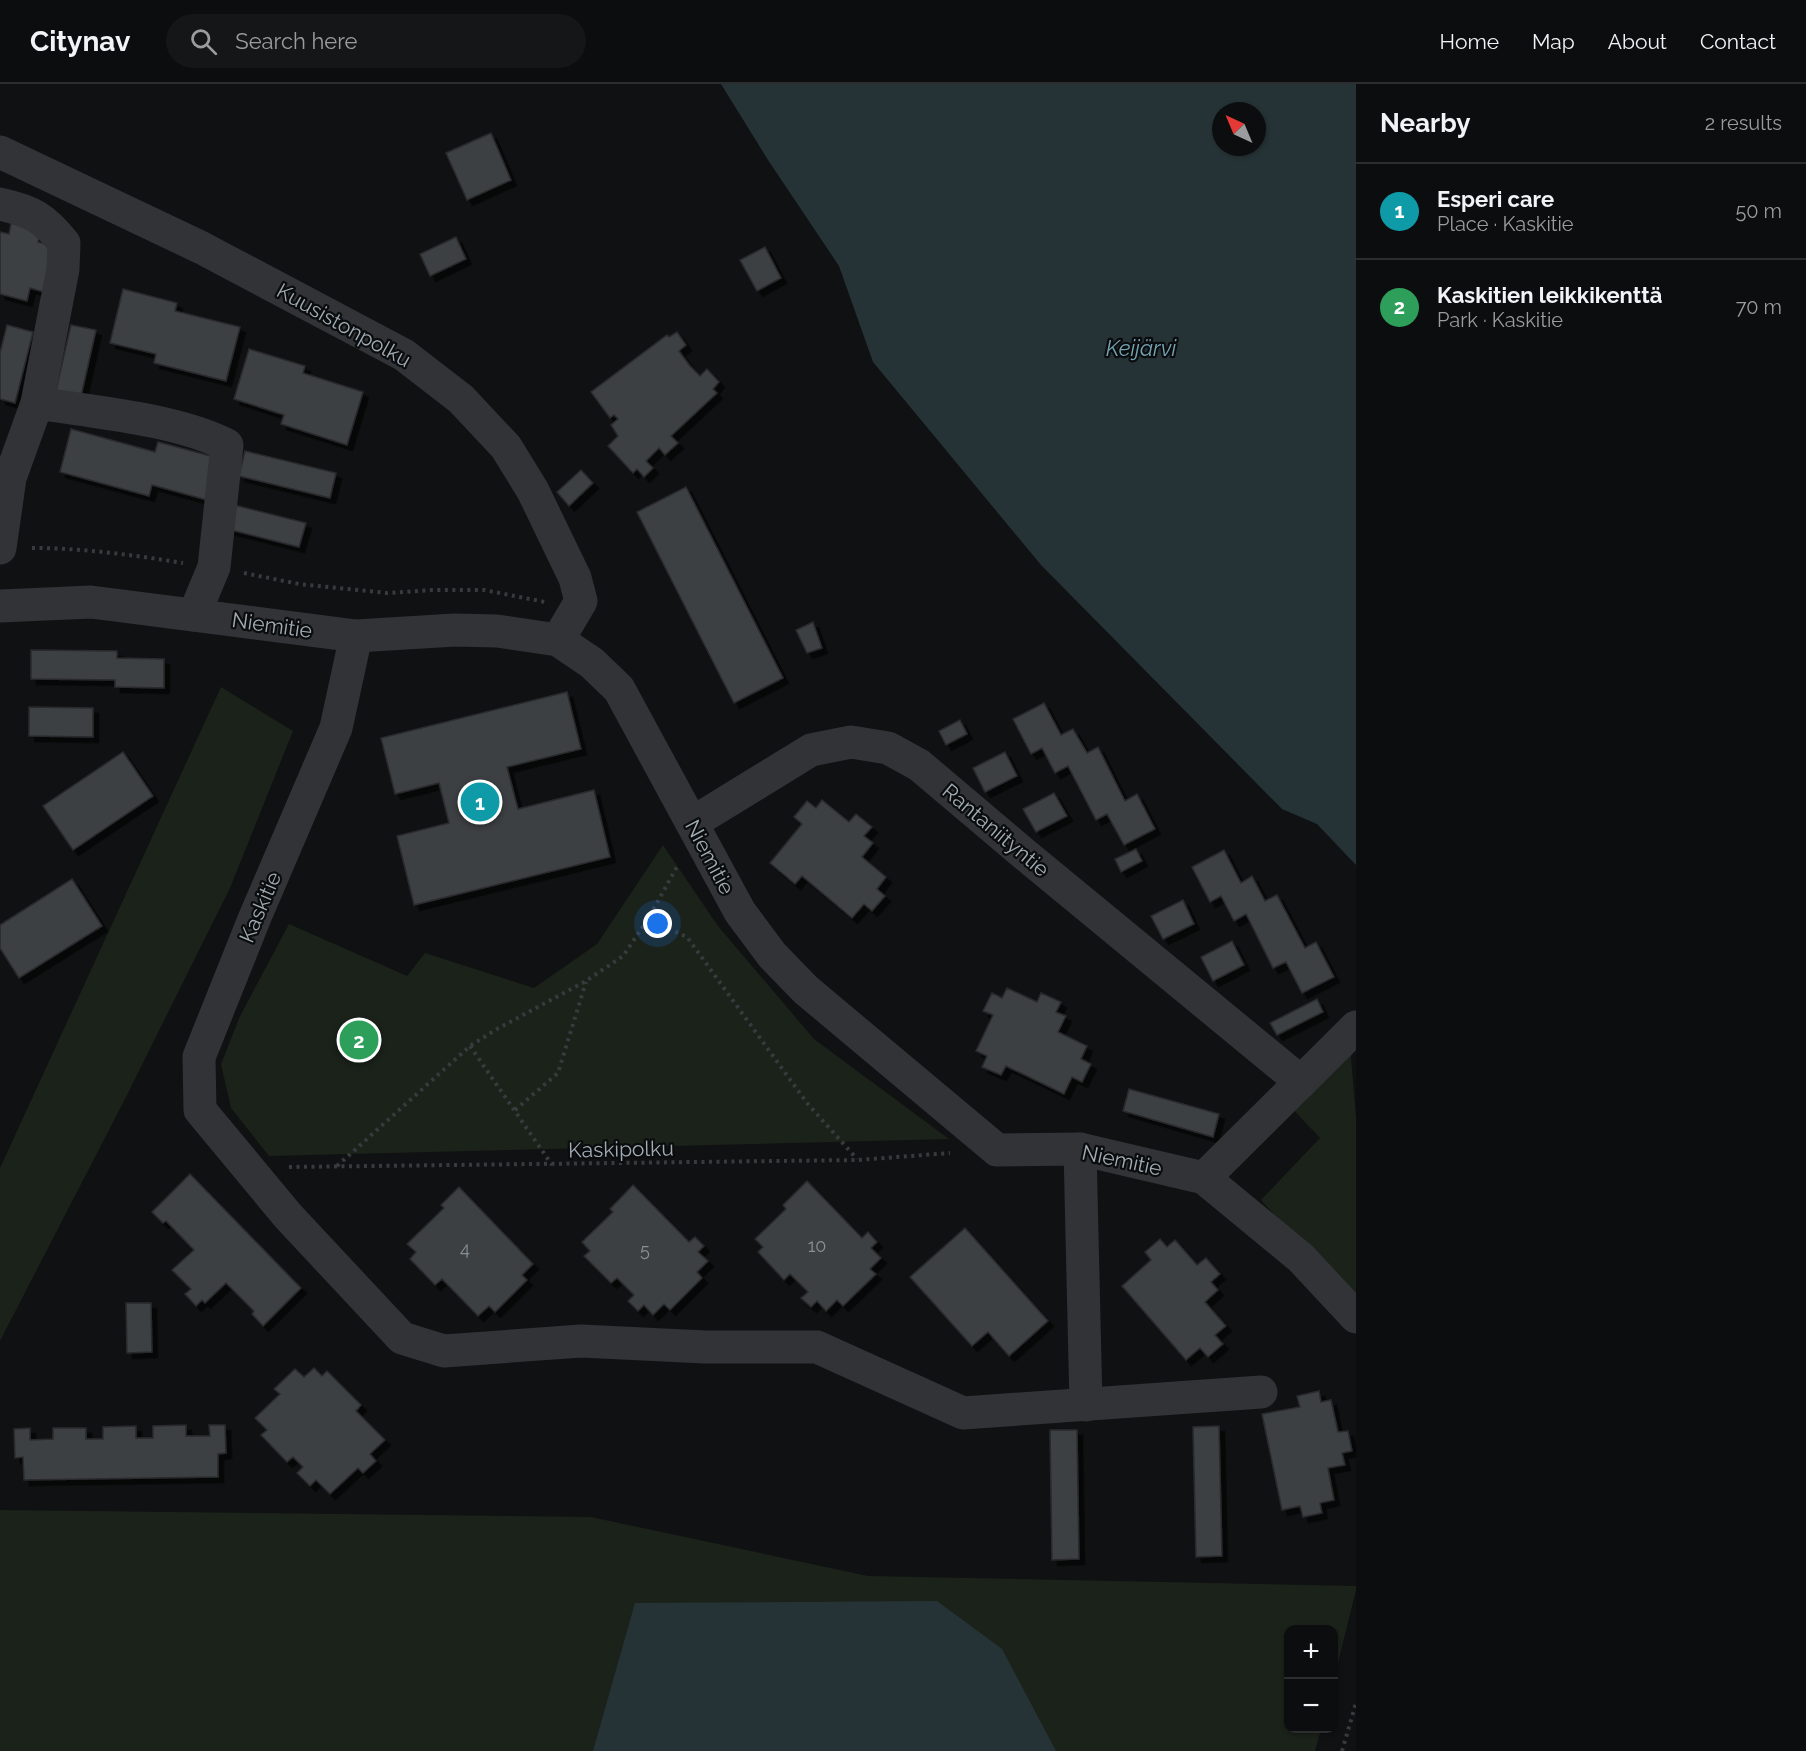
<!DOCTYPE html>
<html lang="en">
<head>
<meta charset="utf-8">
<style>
  :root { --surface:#0c0d0e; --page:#151617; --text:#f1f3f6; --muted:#9a9c9e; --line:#2c2d2e; --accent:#2563eb }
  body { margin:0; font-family:Raleway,sans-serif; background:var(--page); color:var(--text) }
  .controls { position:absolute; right:18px; bottom:18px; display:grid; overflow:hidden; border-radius:12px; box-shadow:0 2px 4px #0004 }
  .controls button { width:54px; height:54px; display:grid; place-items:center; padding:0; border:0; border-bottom:2px solid var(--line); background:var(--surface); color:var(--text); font:30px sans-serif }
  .compass { position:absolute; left:1212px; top:18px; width:54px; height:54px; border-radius:50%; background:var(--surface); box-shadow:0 2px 4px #0004; rotate:316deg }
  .you { position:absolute; left:658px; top:840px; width:21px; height:21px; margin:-15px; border:4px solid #fff; border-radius:50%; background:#1a73e8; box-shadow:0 0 0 9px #1a73e833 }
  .badge { display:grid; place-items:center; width:39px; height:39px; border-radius:50%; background:var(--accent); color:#fff; font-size:20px; font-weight:700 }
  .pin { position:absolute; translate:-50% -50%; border:3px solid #fff; box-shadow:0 2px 6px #0006 }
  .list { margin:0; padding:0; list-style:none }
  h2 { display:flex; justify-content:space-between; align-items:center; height:78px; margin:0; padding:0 24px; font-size:26px }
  h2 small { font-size:20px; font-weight:400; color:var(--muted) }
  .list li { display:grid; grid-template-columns:39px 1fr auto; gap:18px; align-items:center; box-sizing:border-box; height:96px; padding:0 24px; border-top:2px solid var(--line) }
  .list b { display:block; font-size:22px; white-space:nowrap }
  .list p { margin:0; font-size:20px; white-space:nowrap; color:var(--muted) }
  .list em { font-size:20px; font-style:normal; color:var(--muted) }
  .icon { flex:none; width:33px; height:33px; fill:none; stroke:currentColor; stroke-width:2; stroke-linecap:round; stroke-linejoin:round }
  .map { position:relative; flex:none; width:1356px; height:1667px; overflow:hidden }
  header { display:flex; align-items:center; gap:36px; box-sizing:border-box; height:84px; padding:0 30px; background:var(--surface); border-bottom:2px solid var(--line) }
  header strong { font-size:28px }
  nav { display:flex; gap:33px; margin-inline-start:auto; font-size:21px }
  .search { width:420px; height:54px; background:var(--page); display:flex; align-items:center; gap:15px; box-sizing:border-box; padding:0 21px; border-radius:33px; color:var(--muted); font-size:22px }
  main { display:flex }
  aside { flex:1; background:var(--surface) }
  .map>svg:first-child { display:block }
  .green { fill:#1b221a }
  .water { fill:#263336; fill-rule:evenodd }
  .building { fill:#3c3f42; stroke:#2a2b2e; stroke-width:1.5; filter:url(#shadow) }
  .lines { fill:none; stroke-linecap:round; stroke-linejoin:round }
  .path { stroke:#373b3e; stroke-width:4; stroke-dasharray:3 4.5; stroke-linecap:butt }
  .minor { stroke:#313337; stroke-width:33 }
  .labels { text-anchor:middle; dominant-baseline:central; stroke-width:4.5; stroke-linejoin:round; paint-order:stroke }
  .number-label { font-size:18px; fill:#879098 }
  .street-label { font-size:21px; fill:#a0abb4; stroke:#0b0c0d }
  .water-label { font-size:22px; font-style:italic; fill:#74a3b3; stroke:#0b0c0d }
</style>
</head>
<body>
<header>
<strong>Citynav</strong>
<div class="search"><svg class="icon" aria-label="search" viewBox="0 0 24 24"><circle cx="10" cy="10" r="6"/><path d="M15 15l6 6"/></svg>Search here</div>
<nav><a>Home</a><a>Map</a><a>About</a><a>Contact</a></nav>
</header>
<main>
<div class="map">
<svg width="1356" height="1667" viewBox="0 0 1356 1667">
  <defs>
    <filter id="shadow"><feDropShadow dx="5.5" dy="5.5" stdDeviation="0" flood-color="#0009"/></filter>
  </defs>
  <rect width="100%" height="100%" fill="#101112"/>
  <g class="green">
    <path d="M 221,603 L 293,647 L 230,804 L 124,1017 L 0,1257 L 0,1084 Z"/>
    <path d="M 663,761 L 718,842 L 814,955 L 949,1055 L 269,1072 L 231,1024 L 221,980 L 240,932 L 289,840 L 407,892 L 425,869 L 534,904 L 597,860 Z"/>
    <path d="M 1354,957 L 1351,974 L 1356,1033 L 1356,1221 L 1261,1116 L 1320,1054 L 1288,1020 Z"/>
    <path d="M 0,1426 L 591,1433 L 868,1492 L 1356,1502 L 1356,1506 L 1334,1595 L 1334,1546 L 1288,1546 L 1288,1644 L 1321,1645 L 1315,1667 L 0,1667 Z"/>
  </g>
  <g class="water">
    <path d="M 721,0 L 1356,0 L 1356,781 L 1317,740 L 1282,725 L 1041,481 L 873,278 L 839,182 L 768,76 ZM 1221,27 L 1257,27 L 1257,63 L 1221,63 Z"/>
    <path d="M 937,1517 L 1002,1565 L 1056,1667 L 593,1667 L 635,1519 Z"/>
  </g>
  <g class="building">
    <path d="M 491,49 L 511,96 L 467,116 L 446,69 Z"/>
    <path d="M 12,135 L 42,142 L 38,158 L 55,163 L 44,208 L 30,204 L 27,217 L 0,210 L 0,148 L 9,150 Z"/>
    <path d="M 456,153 L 466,175 L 430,192 L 420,170 Z"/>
    <path d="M 765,163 L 781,194 L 757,207 L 740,176 Z"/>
    <path d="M 123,205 L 177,219 L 175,227 L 240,243 L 226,297 L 154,279 L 156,270 L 110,259 Z"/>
    <path d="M 7,241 L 33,248 L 15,319 L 0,315 L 0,269 Z"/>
    <path d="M 71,241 L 96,246 L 81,312 L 56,306 Z"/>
    <path d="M 677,248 L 686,261 L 679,267 L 690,282 L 700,292 L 707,285 L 719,298 L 713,305 L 717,309 L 671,352 L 678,359 L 665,371 L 659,364 L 646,377 L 653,384 L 644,393 L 637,385 L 633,389 L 608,362 L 618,352 L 611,341 L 618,335 L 614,331 L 610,334 L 591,308 L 667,251 L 669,253 Z"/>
    <path d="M 249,265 L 305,282 L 303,289 L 363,308 L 347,361 L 281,340 L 284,331 L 234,315 Z"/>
    <path d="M 71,345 L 155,368 L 158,358 L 218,374 L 207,416 L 152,401 L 149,412 L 60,388 Z"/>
    <path d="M 245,367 L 336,389 L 330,414 L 239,392 Z"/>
    <path d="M 581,386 L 593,399 L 569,422 L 557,408 Z"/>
    <path d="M 686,403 L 783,594 L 734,619 L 637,428 Z"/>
    <path d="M 234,421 L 306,439 L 299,463 L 227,445 Z"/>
    <path d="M 813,538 L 822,564 L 807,569 L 796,546 Z"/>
    <path d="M 31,566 L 117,567 L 117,574 L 164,575 L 164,604 L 115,603 L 115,596 L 31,595 Z"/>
    <path d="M 567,608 L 581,665 L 507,683 L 518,725 L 594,706 L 610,773 L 414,821 L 397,752 L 449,739 L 439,699 L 395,710 L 381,654 Z"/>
    <path d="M 1044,619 L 1061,651 L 1073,645 L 1087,669 L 1098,663 L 1125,717 L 1137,710 L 1155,745 L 1124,761 L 1107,730 L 1096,736 L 1068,682 L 1055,689 L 1042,664 L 1031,670 L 1013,635 Z"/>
    <path d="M 29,623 L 93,624 L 93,653 L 29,652 Z"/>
    <path d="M 960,636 L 967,650 L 946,661 L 939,647 Z"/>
    <path d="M 123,668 L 153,712 L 73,766 L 43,722 Z"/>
    <path d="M 1005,668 L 1017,692 L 985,708 L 973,684 Z"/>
    <path d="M 1054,709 L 1067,732 L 1036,748 L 1023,725 Z"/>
    <path d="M 822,716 L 849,738 L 856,730 L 872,743 L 864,752 L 873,759 L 862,773 L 886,793 L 877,805 L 885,812 L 872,827 L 864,820 L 852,834 L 802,792 L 795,800 L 770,779 L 802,740 L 794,733 L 807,717 L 816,724 Z"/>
    <path d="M 1136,765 L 1142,777 L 1121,788 L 1115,775 Z"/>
    <path d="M 1224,766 L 1241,799 L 1252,792 L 1265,817 L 1277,811 L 1305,864 L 1316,858 L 1334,893 L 1302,909 L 1286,878 L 1273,884 L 1246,830 L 1234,837 L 1221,812 L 1210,818 L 1192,783 Z"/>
    <path d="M 72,795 L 102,842 L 19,894 L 0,864 L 0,841 Z"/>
    <path d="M 1183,816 L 1194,840 L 1163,855 L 1151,832 Z"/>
    <path d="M 1232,857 L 1244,881 L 1213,897 L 1201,873 Z"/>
    <path d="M 1007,904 L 1037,918 L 1041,909 L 1061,918 L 1056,928 L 1066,932 L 1058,948 L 1087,962 L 1081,975 L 1091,980 L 1082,998 L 1072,993 L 1064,1010 L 1006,982 L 1001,991 L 982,983 L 987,972 L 976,967 L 993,931 L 983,927 L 992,909 L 1002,914 Z"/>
    <path d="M 1317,915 L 1323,928 L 1277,951 L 1270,939 Z"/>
    <path d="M 1129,1005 L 1219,1030 L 1213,1053 L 1123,1027 Z"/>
    <path d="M 190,1090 L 301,1204 L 263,1242 L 252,1230 L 254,1227 L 226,1199 L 205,1219 L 202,1216 L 196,1222 L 185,1210 L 191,1205 L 172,1186 L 194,1166 L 166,1137 L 163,1139 L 152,1128 Z"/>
    <path d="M 807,1097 L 862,1154 L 868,1148 L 877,1158 L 871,1164 L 881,1174 L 870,1185 L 876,1190 L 843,1222 L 837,1216 L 826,1227 L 817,1217 L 811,1223 L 801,1214 L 808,1208 L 790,1190 L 784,1196 L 758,1168 L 763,1163 L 755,1155 L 786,1125 L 783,1121 Z"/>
    <path d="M 633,1101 L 689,1158 L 695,1153 L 704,1162 L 698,1168 L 708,1177 L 697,1188 L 702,1194 L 670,1226 L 664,1220 L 653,1231 L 644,1221 L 638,1227 L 628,1217 L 634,1211 L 617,1194 L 611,1199 L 584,1172 L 590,1167 L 582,1158 L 613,1128 L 610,1125 Z"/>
    <path d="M 459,1103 L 533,1180 L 522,1191 L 527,1196 L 495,1228 L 489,1222 L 478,1232 L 442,1195 L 435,1201 L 410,1175 L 416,1168 L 407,1160 L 444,1124 L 441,1121 Z"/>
    <path d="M 965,1144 L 1048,1237 L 1009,1272 L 988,1248 L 972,1262 L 910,1193 Z"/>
    <path d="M 1160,1155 L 1167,1163 L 1175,1156 L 1197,1181 L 1206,1174 L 1220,1190 L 1211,1198 L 1218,1206 L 1205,1218 L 1226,1242 L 1215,1251 L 1223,1260 L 1208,1273 L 1200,1264 L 1186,1276 L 1122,1202 L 1151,1176 L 1145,1168 Z"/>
    <path d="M 126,1219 L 151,1219 L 152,1268 L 127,1269 Z"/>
    <path d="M 314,1284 L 322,1292 L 327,1287 L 361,1321 L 356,1327 L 385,1356 L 370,1370 L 376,1377 L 363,1389 L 358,1384 L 330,1410 L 316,1396 L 310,1402 L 297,1389 L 303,1383 L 293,1373 L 287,1378 L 261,1351 L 267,1346 L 255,1334 L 280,1310 L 274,1305 L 295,1285 L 304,1293 Z"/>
    <path d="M 1319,1307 L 1321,1318 L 1331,1316 L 1338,1348 L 1348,1347 L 1352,1367 L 1342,1369 L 1345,1381 L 1328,1384 L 1334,1416 L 1320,1419 L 1322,1429 L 1303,1433 L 1300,1422 L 1282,1426 L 1262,1330 L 1300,1323 L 1297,1312 Z"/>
    <path d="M 186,1341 L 186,1352 L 210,1352 L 209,1341 L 225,1341 L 226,1369 L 218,1370 L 218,1393 L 24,1396 L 23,1373 L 15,1374 L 14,1345 L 30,1344 L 30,1356 L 53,1355 L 53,1344 L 86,1344 L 86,1355 L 103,1355 L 103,1343 L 136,1342 L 136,1354 L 153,1354 L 153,1342 Z"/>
    <path d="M 1219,1342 L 1222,1472 L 1196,1473 L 1193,1343 Z"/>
    <path d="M 1050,1346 L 1077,1346 L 1079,1475 L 1052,1476 Z"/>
  </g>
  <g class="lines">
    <g class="path">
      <path d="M 32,464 C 83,464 133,471 183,479"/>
      <path d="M 244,489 L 299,500 L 387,509 L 432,506 L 484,506 L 545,518"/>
      <path d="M 648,835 L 687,853 L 807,1019 L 857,1075"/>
      <path d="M 470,962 L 552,1081"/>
      <path d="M 515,1026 L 558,989 L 586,898"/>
      <path d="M 337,1082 L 470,962 L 497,945 L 586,897 L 623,872 L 648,835 L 678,781"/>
      <path d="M 289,1083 L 858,1076 L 950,1069"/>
      <path d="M 1342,1667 L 1356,1619"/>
    </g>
    <g class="minor">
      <path d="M 0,68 L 202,164 L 404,271 L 461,315 L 506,363 L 533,407 L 575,494 L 581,517 L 558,556"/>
      <path d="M 0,120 C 32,127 44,134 64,159 L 63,185 L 37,319 L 10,394 L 0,464"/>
      <path d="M 37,319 C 94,328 176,335 227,361 L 214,483 L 194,531"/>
      <path d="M 0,522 L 91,518 L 356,552 L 455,546 L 497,547 L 558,556 L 592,579 L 619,605 L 740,828 L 772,871 L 806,906 L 997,1066 L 1080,1065 L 1204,1094 L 1301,1174 L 1356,1233"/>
      <path d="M 356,552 L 336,644 L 255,833 L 199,973 L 200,1026 L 288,1132 L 402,1254 L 444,1267 L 581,1257 L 705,1263 L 817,1263 L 963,1329 L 1261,1308"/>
      <path d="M 692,739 L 811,666 L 851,658 L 888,664 L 919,681 L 1023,769 L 1301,998"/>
      <path d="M 1080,1065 L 1086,1321"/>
      <path d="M 1204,1094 L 1356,943"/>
    </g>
  </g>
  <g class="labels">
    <g class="number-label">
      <text x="817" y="1161">10</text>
      <text x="465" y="1164">4</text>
      <text x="645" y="1165">5</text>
    </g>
    <g class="street-label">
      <text transform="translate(344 241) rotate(29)">Kuusistonpolku</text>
      <text transform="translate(272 541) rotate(8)">Niemitie</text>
      <text transform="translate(996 746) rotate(40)">Rantaniityntie</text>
      <text transform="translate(710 773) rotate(62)">Niemitie</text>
      <text transform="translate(260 823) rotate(-67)">Kaskitie</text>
      <text transform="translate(621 1065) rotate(-1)">Kaskipolku</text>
      <text transform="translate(1122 1076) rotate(12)">Niemitie</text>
    </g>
    <g class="water-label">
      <text x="1141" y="264">Keijärvi</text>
    </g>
  </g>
</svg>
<div class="controls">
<button>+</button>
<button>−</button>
</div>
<svg class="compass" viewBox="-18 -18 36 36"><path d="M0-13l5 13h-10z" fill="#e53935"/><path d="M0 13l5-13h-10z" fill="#9a9c9e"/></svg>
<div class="you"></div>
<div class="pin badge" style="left:480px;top:718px;background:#0f9aa8">1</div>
<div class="pin badge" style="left:359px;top:956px;background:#2e9e5b">2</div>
</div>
<aside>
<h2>Nearby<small>2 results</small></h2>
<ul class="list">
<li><span class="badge" style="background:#0f9aa8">1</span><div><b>Esperi care</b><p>Place · Kaskitie</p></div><em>50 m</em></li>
<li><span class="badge" style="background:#2e9e5b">2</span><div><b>Kaskitien leikkikenttä</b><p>Park · Kaskitie</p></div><em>70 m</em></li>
</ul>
</aside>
</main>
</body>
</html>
